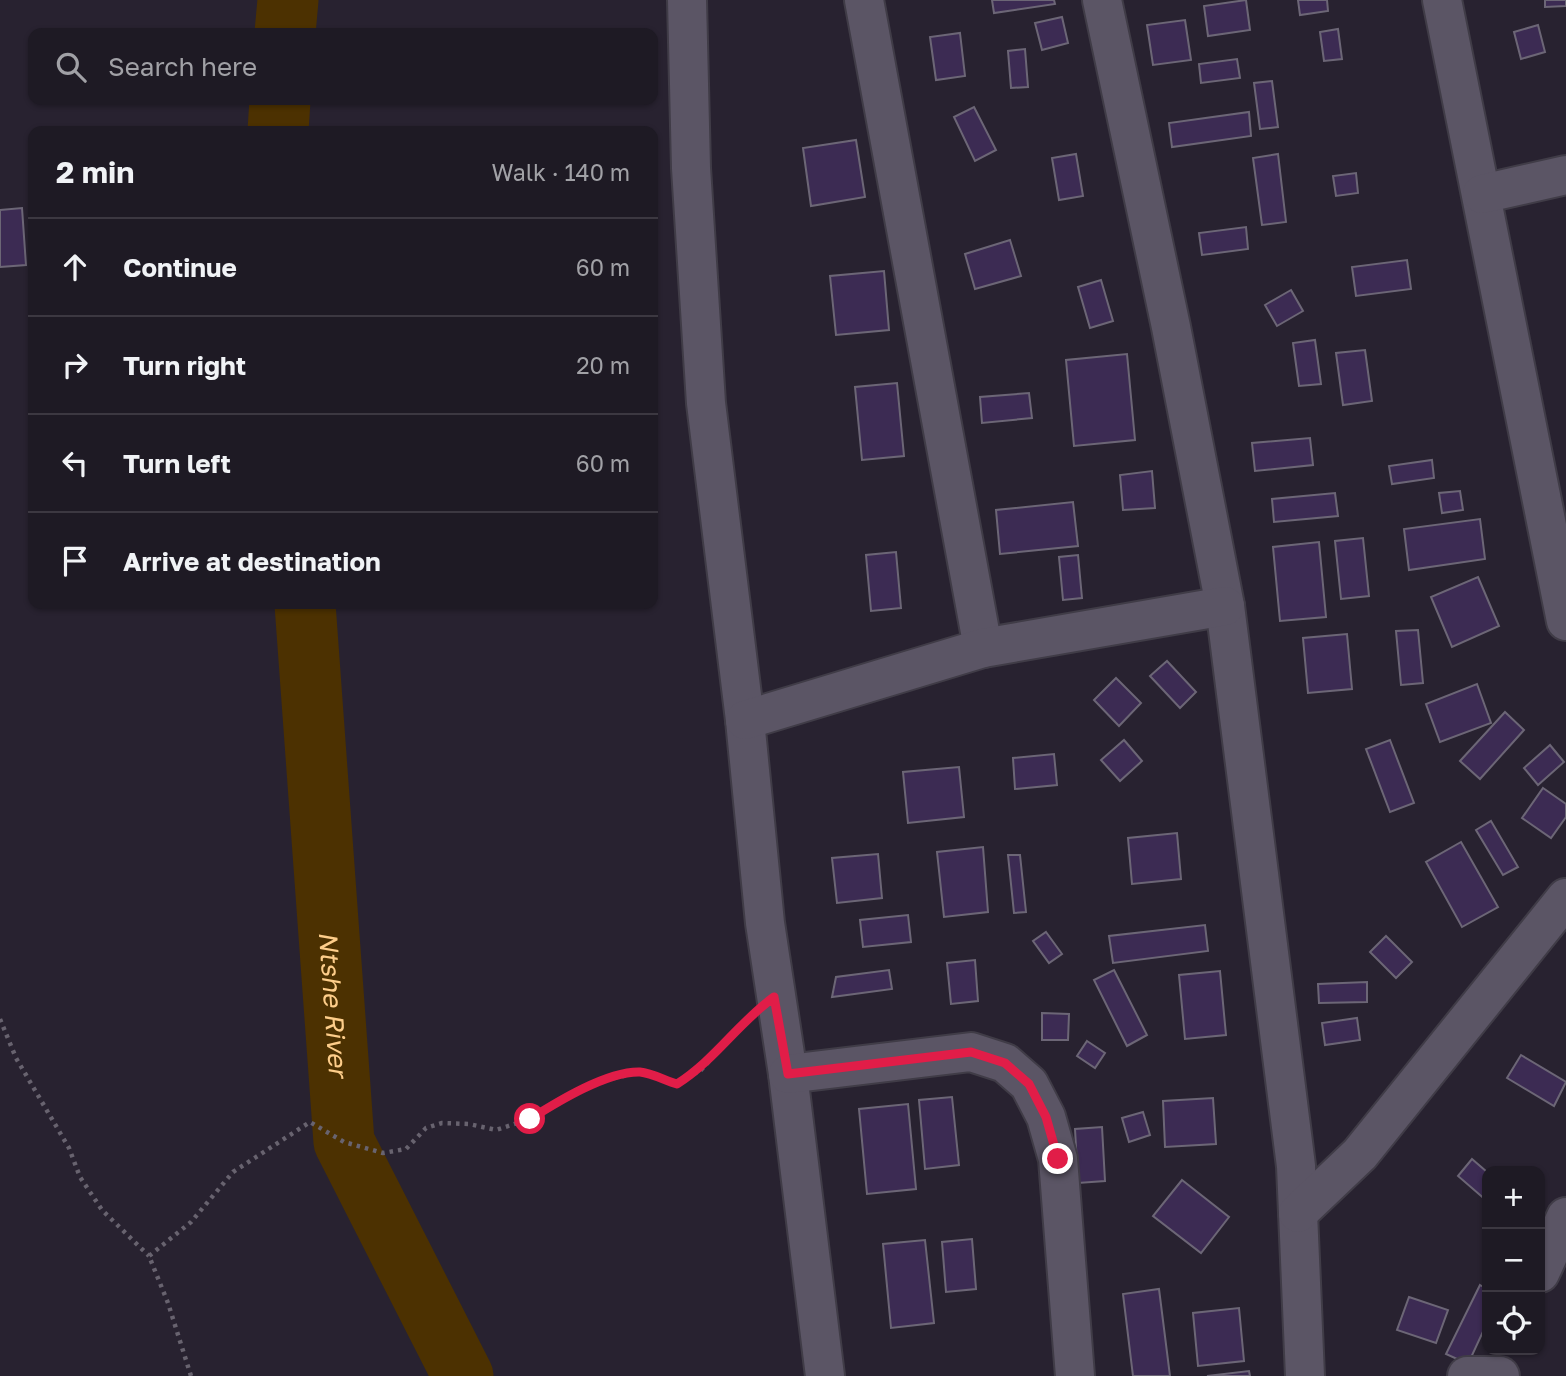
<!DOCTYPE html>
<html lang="en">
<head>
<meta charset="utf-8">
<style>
  :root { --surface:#1e1a24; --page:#26232c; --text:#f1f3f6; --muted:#a1a1a6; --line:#3c3841 }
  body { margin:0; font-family:"Golos Text",sans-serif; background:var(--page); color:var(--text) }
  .controls { position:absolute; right:21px; bottom:21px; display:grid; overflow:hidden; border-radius:14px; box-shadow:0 2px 5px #0004 }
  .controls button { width:63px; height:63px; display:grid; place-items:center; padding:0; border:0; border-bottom:2px solid var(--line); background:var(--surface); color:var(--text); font:35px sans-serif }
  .stop { position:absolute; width:21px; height:21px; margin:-16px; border:5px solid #e11d48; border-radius:50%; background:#fff }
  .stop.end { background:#e11d48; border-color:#fff; box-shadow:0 2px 7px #0008 }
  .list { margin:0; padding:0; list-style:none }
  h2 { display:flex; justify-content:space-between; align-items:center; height:91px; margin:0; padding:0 28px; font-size:30px }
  h2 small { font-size:23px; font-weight:400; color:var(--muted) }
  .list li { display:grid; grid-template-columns:46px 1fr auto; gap:21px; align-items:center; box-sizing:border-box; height:98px; padding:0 28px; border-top:2px solid var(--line) }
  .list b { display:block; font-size:26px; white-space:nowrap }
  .list em { font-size:23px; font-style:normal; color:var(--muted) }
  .icon { flex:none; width:38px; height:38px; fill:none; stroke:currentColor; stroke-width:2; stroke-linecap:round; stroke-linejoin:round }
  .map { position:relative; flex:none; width:1566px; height:1376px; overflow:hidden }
  .search { position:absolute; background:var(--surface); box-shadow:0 2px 5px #0004; left:28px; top:28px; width:630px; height:77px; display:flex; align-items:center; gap:18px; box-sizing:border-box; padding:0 24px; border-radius:14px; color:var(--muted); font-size:26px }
  .panel { position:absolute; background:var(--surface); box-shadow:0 2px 5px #0004; left:28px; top:126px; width:630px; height:483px; border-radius:14px }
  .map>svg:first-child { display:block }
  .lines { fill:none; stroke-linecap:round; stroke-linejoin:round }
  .river { stroke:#4c3101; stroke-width:61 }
  .building { fill:#3c2b53; stroke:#6c6676; stroke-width:2 }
  .street-casing { stroke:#403c47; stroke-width:42 }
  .path { stroke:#68636f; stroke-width:4.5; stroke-dasharray:3.5 5; stroke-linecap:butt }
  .street { stroke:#5b5565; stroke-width:38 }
  .route { stroke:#e11d48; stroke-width:9 }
  .labels { text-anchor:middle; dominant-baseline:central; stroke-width:7; stroke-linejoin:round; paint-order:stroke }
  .water-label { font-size:26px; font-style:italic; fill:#fdcd8a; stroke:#1e1926 }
</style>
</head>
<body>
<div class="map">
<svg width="1566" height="1376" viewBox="0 0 1566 1376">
  <rect width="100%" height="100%" fill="#282230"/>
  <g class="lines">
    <g class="river">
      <path d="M 285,33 L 288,0"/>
      <path d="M 278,131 L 280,100"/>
      <path id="s1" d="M 305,604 L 344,1142 L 463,1376"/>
    </g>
  </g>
  <g class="building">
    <path d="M 992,0 L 1054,0 L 1055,4 L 994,13 Z"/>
    <path d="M 1246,0 L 1250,30 L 1208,36 L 1204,6 Z"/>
    <path d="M 1298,0 L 1327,0 L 1328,11 L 1300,15 Z"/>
    <path d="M 1545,0 L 1566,0 L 1566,6 L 1545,7 Z"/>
    <path d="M 1062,17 L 1068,43 L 1042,50 L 1035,23 Z"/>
    <path d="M 1185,20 L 1191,60 L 1153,65 L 1147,25 Z"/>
    <path d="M 1538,25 L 1545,52 L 1521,59 L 1514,32 Z"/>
    <path d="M 1338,29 L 1342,59 L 1324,61 L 1320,32 Z"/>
    <path d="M 960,33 L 965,76 L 936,80 L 930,37 Z"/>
    <path d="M 1025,49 L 1028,87 L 1011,88 L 1008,51 Z"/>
    <path d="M 1237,59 L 1240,78 L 1201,83 L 1199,64 Z"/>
    <path d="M 1272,81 L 1278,127 L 1260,129 L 1254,83 Z"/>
    <path d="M 974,107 L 996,150 L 975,161 L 954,117 Z"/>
    <path d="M 1249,112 L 1251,136 L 1172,147 L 1169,123 Z"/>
    <path d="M 856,140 L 865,197 L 811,206 L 803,148 Z"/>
    <path d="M 1076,154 L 1083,196 L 1059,200 L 1052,158 Z"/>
    <path d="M 1278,154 L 1286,222 L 1262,225 L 1253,158 Z"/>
    <path d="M 1356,173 L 1358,193 L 1336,196 L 1333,176 Z"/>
    <path d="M 22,208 L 26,265 L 0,267 L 0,210 Z"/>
    <path d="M 1246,227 L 1248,249 L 1202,255 L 1199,233 Z"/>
    <path d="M 1010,240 L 1021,276 L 975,289 L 965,254 Z"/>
    <path d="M 1407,260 L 1411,289 L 1356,296 L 1352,267 Z"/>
    <path d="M 884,271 L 889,330 L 836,335 L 830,276 Z"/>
    <path d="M 1101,280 L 1113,321 L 1090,328 L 1078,287 Z"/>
    <path d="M 1291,290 L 1303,311 L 1277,326 L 1265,305 Z"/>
    <path d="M 1315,340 L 1321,384 L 1299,386 L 1293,343 Z"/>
    <path d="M 1365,350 L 1372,401 L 1343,405 L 1336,353 Z"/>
    <path d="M 1127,354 L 1135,440 L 1074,446 L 1066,360 Z"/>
    <path d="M 897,383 L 904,456 L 862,460 L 855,387 Z"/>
    <path d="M 1029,393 L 1032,418 L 982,423 L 980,397 Z"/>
    <path d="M 1310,438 L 1313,465 L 1255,471 L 1252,443 Z"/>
    <path d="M 1432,460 L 1434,478 L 1392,484 L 1389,466 Z"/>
    <path d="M 1152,471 L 1155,508 L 1123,510 L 1120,475 Z"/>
    <path d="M 1460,491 L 1463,510 L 1442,513 L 1439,493 Z"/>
    <path d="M 1335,493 L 1338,516 L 1274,522 L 1272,499 Z"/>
    <path d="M 1073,502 L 1078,546 L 1000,554 L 996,510 Z"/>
    <path d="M 1480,519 L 1485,559 L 1409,570 L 1404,529 Z"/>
    <path d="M 1363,538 L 1369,596 L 1341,599 L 1335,541 Z"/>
    <path d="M 1319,542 L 1326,617 L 1280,621 L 1273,547 Z"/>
    <path d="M 896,552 L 901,608 L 871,611 L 866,555 Z"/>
    <path d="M 1078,555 L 1082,598 L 1063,600 L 1059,557 Z"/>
    <path d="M 1478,577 L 1499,626 L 1452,647 L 1431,597 Z"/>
    <path d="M 1418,630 L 1423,683 L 1401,685 L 1396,631 Z"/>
    <path d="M 1347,634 L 1352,689 L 1308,693 L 1303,638 Z"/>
    <path d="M 1167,661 L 1196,692 L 1180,708 L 1150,676 Z"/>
    <path d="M 1116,678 L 1141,703 L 1119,726 L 1094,700 Z"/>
    <path d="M 1477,684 L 1491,723 L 1440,742 L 1426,704 Z"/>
    <path d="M 1505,712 L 1524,730 L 1480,779 L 1460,761 Z"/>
    <path d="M 1124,740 L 1142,761 L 1120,781 L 1101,760 Z"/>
    <path d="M 1390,740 L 1414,803 L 1390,812 L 1366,749 Z"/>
    <path d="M 1550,745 L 1564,762 L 1538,785 L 1524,768 Z"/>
    <path d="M 1054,754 L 1057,785 L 1015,789 L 1013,758 Z"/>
    <path d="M 959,767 L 964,817 L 908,823 L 903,772 Z"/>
    <path d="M 1543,788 L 1566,804 L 1566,817 L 1551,838 L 1522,818 Z"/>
    <path d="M 1491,821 L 1518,867 L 1503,875 L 1476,830 Z"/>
    <path d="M 1177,833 L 1181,879 L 1132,884 L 1128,838 Z"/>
    <path d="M 1461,842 L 1498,907 L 1462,927 L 1426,862 Z"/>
    <path d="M 983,847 L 988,912 L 944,917 L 937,852 Z"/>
    <path d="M 878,854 L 882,898 L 837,903 L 832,858 Z"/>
    <path d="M 1008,855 L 1020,855 L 1026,912 L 1014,913 Z"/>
    <path d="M 908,915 L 911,942 L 863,947 L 860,920 Z"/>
    <path d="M 1205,925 L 1208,951 L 1113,963 L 1109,936 Z"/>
    <path d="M 1046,932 L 1062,954 L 1049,963 L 1033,941 Z"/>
    <path d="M 1386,936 L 1412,962 L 1396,978 L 1370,952 Z"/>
    <path d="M 975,960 L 978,1001 L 951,1004 L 947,963 Z"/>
    <path d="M 889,970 L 892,989 L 832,997 L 836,977 Z"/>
    <path d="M 1114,970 L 1147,1035 L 1127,1046 L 1094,980 Z"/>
    <path d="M 1220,971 L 1226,1035 L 1185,1039 L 1179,975 Z"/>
    <path d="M 1367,982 L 1367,1002 L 1319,1003 L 1318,984 Z"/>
    <path d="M 1042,1013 L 1069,1014 L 1068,1040 L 1042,1040 Z"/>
    <path d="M 1357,1018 L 1360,1040 L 1325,1045 L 1322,1023 Z"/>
    <path d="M 1087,1041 L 1105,1053 L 1095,1068 L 1077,1056 Z"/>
    <path d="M 1521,1055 L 1566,1082 L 1554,1106 L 1507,1078 Z"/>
    <path d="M 952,1097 L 959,1165 L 925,1169 L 919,1100 Z"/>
    <path d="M 1213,1098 L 1216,1144 L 1165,1147 L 1163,1101 Z"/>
    <path d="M 908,1104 L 916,1189 L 867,1194 L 859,1109 Z"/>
    <path d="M 1143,1112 L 1150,1135 L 1129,1142 L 1122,1118 Z"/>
    <path d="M 1102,1127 L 1105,1181 L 1078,1183 L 1075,1129 Z"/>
    <path d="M 1472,1159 L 1487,1172 L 1487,1201 L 1458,1176 Z"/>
    <path d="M 1182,1180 L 1229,1217 L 1201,1253 L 1153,1216 Z"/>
    <path d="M 972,1239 L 976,1289 L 946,1292 L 942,1242 Z"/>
    <path d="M 925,1240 L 934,1323 L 891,1328 L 883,1244 Z"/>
    <path d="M 1480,1285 L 1487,1289 L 1487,1323 L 1468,1364 L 1446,1354 Z"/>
    <path d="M 1159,1289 L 1170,1376 L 1133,1376 L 1123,1294 Z"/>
    <path d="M 1409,1297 L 1448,1310 L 1436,1343 L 1397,1330 Z"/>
    <path d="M 1239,1308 L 1244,1361 L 1198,1366 L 1193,1313 Z"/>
    <path d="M 1249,1371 L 1250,1376 L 1207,1376 Z"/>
  </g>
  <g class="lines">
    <defs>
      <g id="street">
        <path d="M 687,0 L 691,168 L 706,403 L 745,720 L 765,923 L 788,1074 L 825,1376"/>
        <path d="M 864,0 L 983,648"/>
        <path d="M 1102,0 L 1171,327 L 1225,606 L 1296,1166 L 1305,1376"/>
        <path d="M 1442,0 L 1566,621"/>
        <path d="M 1482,194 L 1566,175"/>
        <path d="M 745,720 L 983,648 L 1225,606"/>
        <path d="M 788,1074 L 971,1052 L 1005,1063 L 1029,1084 L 1046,1117 L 1058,1159 L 1075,1376"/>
        <path d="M 1298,1213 L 1360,1154 L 1566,898"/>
        <path d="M 1540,1273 L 1566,1217"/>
        <path d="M 1467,1376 L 1500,1376"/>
      </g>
    </defs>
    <use href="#street" class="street-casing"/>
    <g class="path">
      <path d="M 0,1019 L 16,1058 L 69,1148 L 80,1177 L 102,1210 L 149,1256"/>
      <path d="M 191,1376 L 168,1303 L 149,1256 L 191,1222 L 233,1172 L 310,1122 L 344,1142 L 383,1153 L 406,1149 L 426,1128 L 442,1123 L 469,1124 L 496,1130 L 530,1119 L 568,1096 L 602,1081 L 640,1072 L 677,1084 L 701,1070 L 744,1023"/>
    </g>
    <use href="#street" class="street"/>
  </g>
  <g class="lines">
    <path class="route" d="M 530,1119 C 557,1102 607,1071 640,1072 C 652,1073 666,1081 677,1084 C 715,1060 738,1023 774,997 L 788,1074 L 971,1052 L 1005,1063 L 1029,1084 L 1046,1117 L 1058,1159"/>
  </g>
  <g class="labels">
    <g class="water-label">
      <text stroke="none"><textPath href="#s1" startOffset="401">Ntshe River</textPath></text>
    </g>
  </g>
</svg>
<div class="controls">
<button>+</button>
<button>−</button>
<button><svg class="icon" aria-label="locate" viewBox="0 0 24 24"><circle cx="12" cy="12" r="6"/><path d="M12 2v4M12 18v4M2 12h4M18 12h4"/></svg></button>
</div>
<div class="stop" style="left:530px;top:1119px"></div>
<div class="stop end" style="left:1058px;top:1159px"></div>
<div class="search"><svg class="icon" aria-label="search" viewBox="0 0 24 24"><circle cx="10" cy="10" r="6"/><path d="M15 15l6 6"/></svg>Search here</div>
<section class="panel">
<h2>2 min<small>Walk · 140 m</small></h2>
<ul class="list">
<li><svg class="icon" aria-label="ahead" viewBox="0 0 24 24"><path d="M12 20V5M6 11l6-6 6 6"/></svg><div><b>Continue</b></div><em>60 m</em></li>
<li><svg class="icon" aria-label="right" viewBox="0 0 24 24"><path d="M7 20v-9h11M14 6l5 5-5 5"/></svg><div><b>Turn right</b></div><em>20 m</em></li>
<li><svg class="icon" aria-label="left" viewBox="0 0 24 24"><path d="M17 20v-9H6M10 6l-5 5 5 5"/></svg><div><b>Turn left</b></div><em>60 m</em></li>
<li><svg class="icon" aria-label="arrive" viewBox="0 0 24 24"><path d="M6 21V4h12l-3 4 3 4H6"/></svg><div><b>Arrive at destination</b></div></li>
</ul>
</section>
</div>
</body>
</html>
